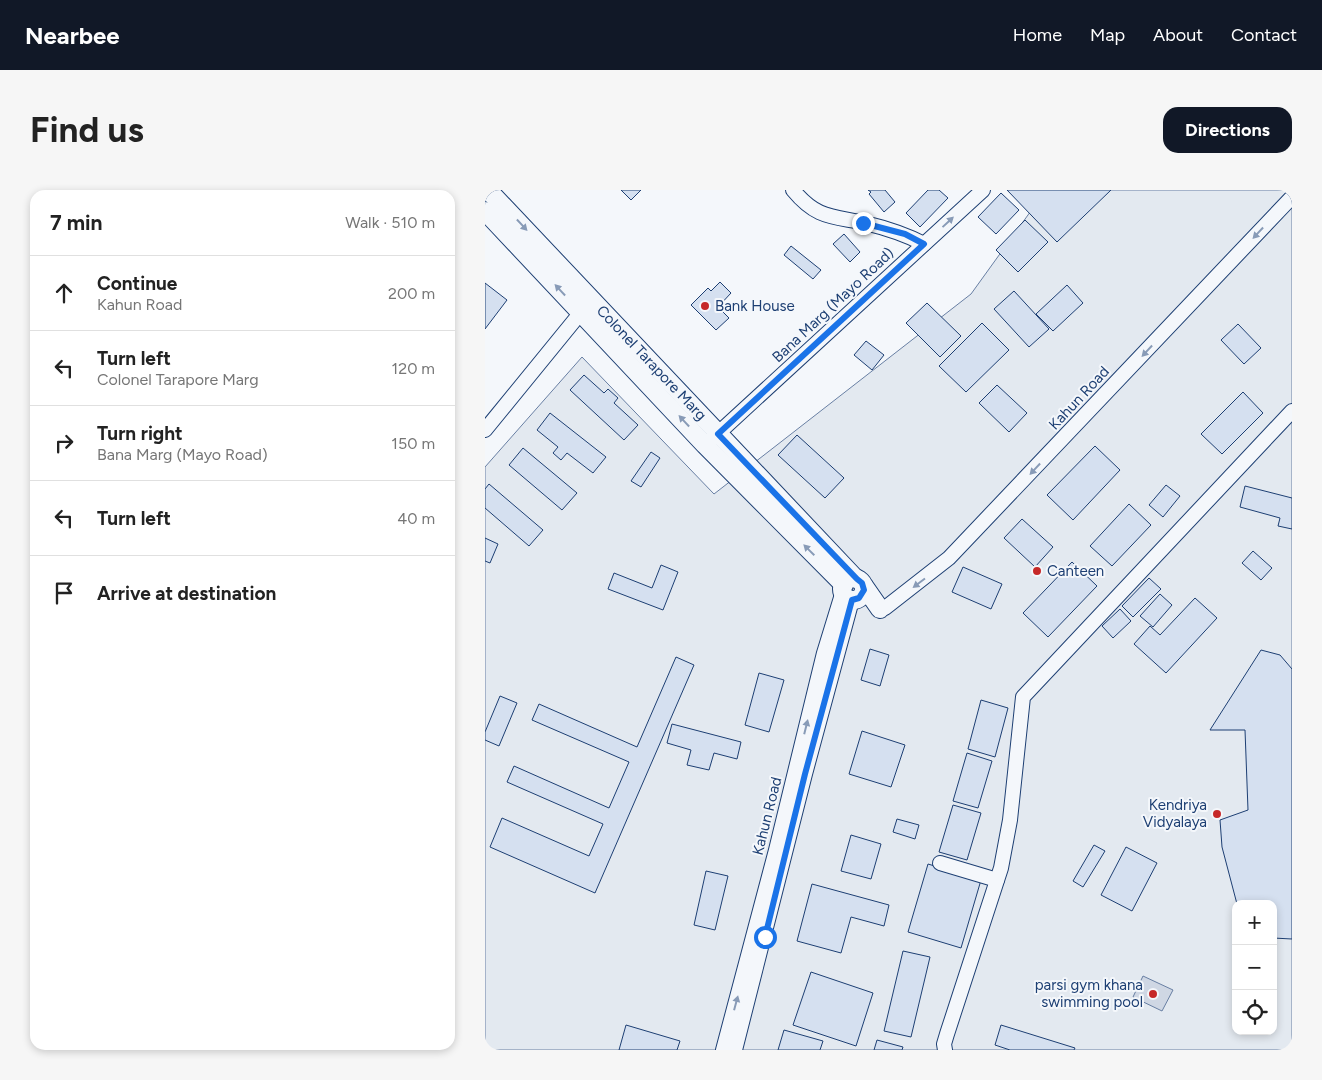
<!DOCTYPE html>
<html lang="en">
<head>
<meta charset="utf-8">
<style>
  :root { --surface:#fff; --page:#f6f6f6; --text:#222; --muted:#767676; --line:#e0e0e0; --accent:#111827 }
  body { margin:0; font-family:Figtree,sans-serif; background:var(--page); color:var(--text) }
  .controls { position:absolute; right:15px; bottom:15px; display:grid; overflow:hidden; border-radius:10px; box-shadow:0 2px 8px #0003 }
  .controls button { width:45px; height:45px; display:grid; place-items:center; padding:0; border:0; border-bottom:1px solid var(--line); background:var(--surface); color:var(--text); font:25px sans-serif }
  .stop { position:absolute; width:15px; height:15px; margin:-11px; border:4px solid #1a73e8; border-radius:50%; background:#fff }
  .stop.end { background:#1a73e8; border-color:#fff; box-shadow:0 1px 5px #0008 }
  .list { margin:0; padding:0; list-style:none }
  h2 { display:flex; justify-content:space-between; align-items:center; height:65px; margin:0; padding:0 20px; font-size:21px }
  h2 small { font-size:16px; font-weight:400; color:var(--muted) }
  .list li { display:grid; grid-template-columns:32px 1fr auto; gap:15px; align-items:center; box-sizing:border-box; height:75px; padding:0 20px; border-top:1px solid var(--line) }
  .list b { display:block; font-size:19px; white-space:nowrap }
  .list p { margin:0; font-size:16px; white-space:nowrap; color:var(--muted) }
  .list em { font-size:16px; font-style:normal; color:var(--muted) }
  .icon { flex:none; width:28px; height:28px; fill:none; stroke:currentColor; stroke-width:2; stroke-linecap:round; stroke-linejoin:round }
  .map { position:relative; flex:none; width:807px; height:860px; overflow:hidden; border-radius:15px }
  header { display:flex; align-items:center; gap:30px; box-sizing:border-box; height:70px; padding:0 25px; background:var(--accent); color:#fff }
  header strong { font-size:24px }
  nav { display:flex; gap:28px; margin-inline-start:auto; font-size:18px }
  .intro { display:flex; align-items:center; justify-content:space-between; box-sizing:border-box; height:120px; padding:0 30px }
  h1 { margin:0; font-size:35px }
  .button { padding:12px 22px; border-radius:15px; background:var(--accent); color:#fff; font-size:18px; font-weight:700 }
  main { display:flex; gap:30px; padding:0 30px }
  aside { flex:1; background:var(--surface); border-radius:15px; box-shadow:0 2px 8px #0003 }
  .map>svg:first-child { display:block }
  .green { fill:#e3e9f0; stroke:#687fa3; fill-rule:evenodd }
  .water { fill:#cfd7e4; stroke:#687fa3 }
  .building { fill:#d5e0f0; stroke:#1d3f73 }
  .lines { fill:none; stroke-linecap:round; stroke-linejoin:round }
  .minor-casing { stroke:#1d3f73; stroke-width:16 }
  .major-casing { stroke:#1d3f73; stroke-width:20 }
  .minor { stroke:#f4f7fb; stroke-width:14 }
  .major { stroke:#f4f7fb; stroke-width:18 }
  .oneway { fill:#889bb7 }
  .route { stroke:#1a73e8; stroke-width:6 }
  .poi-dot { fill:#c62828; stroke:#f4f7fb; stroke-width:2 }
  .labels { text-anchor:middle; dominant-baseline:central; stroke-width:4; stroke-linejoin:round; paint-order:stroke }
  .street-label { font-size:15px; fill:#1d3f73; stroke:#f4f7fb }
  .poi-label { font-size:15px; fill:#1d3f73; stroke:#f4f7fb; text-anchor:start }
</style>
</head>
<body>
<header>
<strong>Nearbee</strong>
<nav><a>Home</a><a>Map</a><a>About</a><a>Contact</a></nav>
</header>
<div class="intro"><h1>Find us</h1><a class="button">Directions</a></div>
<main>
<aside>
<h2>7 min<small>Walk · 510 m</small></h2>
<ul class="list">
<li><svg class="icon" aria-label="ahead" viewBox="0 0 24 24"><path d="M12 20V5M6 11l6-6 6 6"/></svg><div><b>Continue</b><p>Kahun Road</p></div><em>200 m</em></li>
<li><svg class="icon" aria-label="left" viewBox="0 0 24 24"><path d="M17 20v-9H6M10 6l-5 5 5 5"/></svg><div><b>Turn left</b><p>Colonel Tarapore Marg</p></div><em>120 m</em></li>
<li><svg class="icon" aria-label="right" viewBox="0 0 24 24"><path d="M7 20v-9h11M14 6l5 5-5 5"/></svg><div><b>Turn right</b><p>Bana Marg (Mayo Road)</p></div><em>150 m</em></li>
<li><svg class="icon" aria-label="left" viewBox="0 0 24 24"><path d="M17 20v-9H6M10 6l-5 5 5 5"/></svg><div><b>Turn left</b></div><em>40 m</em></li>
<li><svg class="icon" aria-label="arrive" viewBox="0 0 24 24"><path d="M6 21V4h12l-3 4 3 4H6"/></svg><div><b>Arrive at destination</b></div></li>
</ul>
</aside>
<div class="map">
<svg width="807" height="860" viewBox="0 0 807 860">
  <rect width="100%" height="100%" fill="#f4f7fb"/>
  <path class="green" d="M 561,0 L 807,0 L 807,860 L 0,860 L 0,277 L 97,167 L 229,304 L 486,104 ZM 751,714 L 788,714 L 788,841 L 751,841 Z"/>
  <path class="water" d="M 658,786 L 688,800 L 677,821 L 648,807 Z"/>
  <g class="building">
    <path d="M 136,0 L 156,0 L 146,10 Z"/>
    <path d="M 383,0 L 400,0 L 410,12 L 399,22 L 384,4 L 386,2 Z"/>
    <path d="M 443,0 L 454,0 L 463,8 L 435,37 L 421,23 Z"/>
    <path d="M 522,0 L 626,0 L 572,52 Z"/>
    <path d="M 516,3 L 534,20 L 511,44 L 493,27 Z"/>
    <path d="M 540,30 L 563,52 L 533,82 L 511,60 Z"/>
    <path d="M 359,44 L 375,62 L 365,72 L 348,54 Z"/>
    <path d="M 306,56 L 336,80 L 328,89 L 299,65 Z"/>
    <path d="M 235,92 L 246,103 L 233,117 L 244,128 L 231,140 L 206,115 L 223,98 L 226,101 Z"/>
    <path d="M 0,93 L 22,110 L 0,139 Z"/>
    <path d="M 582,95 L 598,113 L 568,141 L 551,124 Z"/>
    <path d="M 529,101 L 564,139 L 544,157 L 509,119 Z"/>
    <path d="M 442,113 L 476,146 L 455,167 L 421,133 Z"/>
    <path d="M 497,133 L 524,160 L 481,202 L 454,176 Z"/>
    <path d="M 753,134 L 776,158 L 759,174 L 736,150 Z"/>
    <path d="M 381,151 L 399,165 L 387,180 L 369,165 Z"/>
    <path d="M 99,185 L 119,203 L 123,199 L 133,208 L 129,213 L 153,235 L 139,250 L 85,200 Z"/>
    <path d="M 512,195 L 542,223 L 524,242 L 494,213 Z"/>
    <path d="M 758,202 L 778,223 L 737,264 L 716,244 Z"/>
    <path d="M 65,223 L 121,267 L 108,283 L 82,263 L 76,270 L 68,263 L 73,257 L 52,240 Z"/>
    <path d="M 312,245 L 359,288 L 340,308 L 293,265 Z"/>
    <path d="M 610,256 L 635,280 L 588,330 L 562,305 Z"/>
    <path d="M 38,258 L 92,303 L 77,320 L 24,275 Z"/>
    <path d="M 166,262 L 175,268 L 156,297 L 146,291 Z"/>
    <path d="M 4,294 L 58,340 L 44,356 L 0,318 L 0,299 Z"/>
    <path d="M 681,295 L 695,306 L 678,327 L 664,315 Z"/>
    <path d="M 760,296 L 807,308 L 807,339 L 793,336 L 795,328 L 755,317 Z"/>
    <path d="M 644,314 L 666,335 L 627,376 L 605,356 Z"/>
    <path d="M 537,329 L 568,357 L 550,377 L 519,348 Z"/>
    <path d="M 0,348 L 13,354 L 5,373 L 0,371 Z"/>
    <path d="M 768,361 L 787,378 L 776,390 L 757,373 Z"/>
    <path d="M 587,372 L 612,396 L 563,447 L 538,423 Z"/>
    <path d="M 176,375 L 193,382 L 178,420 L 123,399 L 129,383 L 167,398 Z"/>
    <path d="M 478,377 L 517,394 L 506,419 L 467,402 Z"/>
    <path d="M 664,388 L 676,399 L 648,427 L 637,416 Z"/>
    <path d="M 675,404 L 687,415 L 668,437 L 655,426 Z"/>
    <path d="M 710,408 L 732,428 L 681,483 L 649,454 L 665,436 L 675,445 Z"/>
    <path d="M 635,419 L 646,431 L 628,448 L 617,436 Z"/>
    <path d="M 385,459 L 404,465 L 395,496 L 376,490 Z"/>
    <path d="M 776,460 L 795,465 L 807,479 L 807,749 L 788,748 L 788,714 L 752,714 L 737,657 L 735,630 L 763,620 L 760,540 L 725,540 Z"/>
    <path d="M 191,467 L 209,475 L 110,703 L 5,657 L 17,628 L 104,666 L 118,634 L 22,592 L 29,576 L 124,618 L 144,572 L 47,530 L 54,514 L 152,557 Z"/>
    <path d="M 274,483 L 299,490 L 284,542 L 260,535 Z"/>
    <path d="M 15,506 L 32,513 L 14,556 L 0,550 L 0,542 Z"/>
    <path d="M 496,510 L 523,518 L 510,567 L 483,559 Z"/>
    <path d="M 187,534 L 256,552 L 252,569 L 229,563 L 224,580 L 202,575 L 206,560 L 182,553 Z"/>
    <path d="M 377,541 L 420,555 L 406,597 L 364,584 Z"/>
    <path d="M 482,563 L 507,571 L 493,618 L 468,611 Z"/>
    <path d="M 468,615 L 496,623 L 482,670 L 454,662 Z"/>
    <path d="M 412,629 L 434,635 L 430,649 L 408,642 Z"/>
    <path d="M 366,645 L 396,654 L 386,689 L 356,681 Z"/>
    <path d="M 609,655 L 620,661 L 598,697 L 588,691 Z"/>
    <path d="M 641,657 L 672,673 L 647,721 L 616,705 Z"/>
    <path d="M 443,674 L 496,690 L 476,758 L 423,742 Z"/>
    <path d="M 221,681 L 243,686 L 230,740 L 209,735 Z"/>
    <path d="M 327,694 L 404,715 L 399,736 L 366,727 L 356,763 L 312,751 Z"/>
    <path d="M 418,761 L 445,767 L 426,847 L 399,841 Z"/>
    <path d="M 326,782 L 388,803 L 371,856 L 308,835 Z"/>
    <path d="M 141,835 L 195,851 L 192,860 L 134,860 Z"/>
    <path d="M 516,835 L 590,858 L 589,860 L 525,860 L 510,855 Z"/>
    <path d="M 299,840 L 338,851 L 335,860 L 293,860 Z"/>
    <path d="M 392,850 L 418,857 L 417,860 L 389,860 Z"/>
  </g>
  <g class="lines">
    <defs>
      <g id="minor">
        <path d="M 308,0 C 332,29 347,26 380,33 C 401,38 420,44 439,54"/>
        <path d="M 0,240 L 102,115"/>
        <path d="M 227,249 L 498,0"/>
        <path d="M 395,419 L 400,418 L 464,368 L 807,7"/>
        <path d="M 455,673 L 512,690"/>
        <path d="M 238,860 L 291,660 L 339,463 L 358,401"/>
        <path d="M 250,860 L 320,584 L 367,410"/>
        <path d="M 460,860 L 459,854 L 462,844 L 516,678 L 525,630 L 538,507 L 807,221"/>
      </g>
      <g id="major">
        <path id="s1" d="M 3,0 L 371,389"/>
        <path d="M 0,21 L 220,255 L 359,395"/>
        <circle cx="368" cy="399" r="11"/>
        <path d="M 379,396 L 395,419"/>
      </g>
    </defs>
    <use href="#minor" class="minor-casing"/>
    <use href="#major" class="major-casing"/>
    <use href="#minor" class="minor"/>
    <use href="#major" class="major"/>
  </g>
  <defs><path id="oneway-solid" d="M-6-.8H1V-3.2L6.5 0L1 3.2V.8H-6Z" transform="scale(1.25)"/></defs>
  <g class="oneway">
    <use href="#oneway-solid" transform="translate(463 32) rotate(-43)"/>
    <use href="#oneway-solid" transform="translate(37 35) rotate(47)"/>
    <use href="#oneway-solid" transform="translate(773 43) rotate(133)"/>
    <use href="#oneway-solid" transform="translate(75 100) rotate(-133)"/>
    <use href="#oneway-solid" transform="translate(662 161) rotate(133)"/>
    <use href="#oneway-solid" transform="translate(199 231) rotate(-133)"/>
    <use href="#oneway-solid" transform="translate(550 279) rotate(133)"/>
    <use href="#oneway-solid" transform="translate(324 360) rotate(-135)"/>
    <use href="#oneway-solid" transform="translate(434 393) rotate(143)"/>
    <use href="#oneway-solid" transform="translate(321 537) rotate(-76)"/>
    <use href="#oneway-solid" transform="translate(251 813) rotate(-75)"/>
  </g>
  <g class="lines">
    <path class="route" d="M 280,747 L 320,584 L 367,410 L 374,408 L 379,400 L 377,393 L 372,389 L 233,244 L 439,54 L 420,44 L 378,33"/>
  </g>
  <g class="poi-dot">
    <circle cx="220" cy="116" r="5"/>
    <circle cx="552" cy="381" r="5"/>
    <circle cx="732" cy="624" r="5"/>
    <circle cx="668" cy="804" r="5"/>
  </g>
  <g class="labels">
    <g class="street-label">
      <text transform="translate(348 115) rotate(-43)">Bana Marg (Mayo Road)</text>
      <text stroke="none"><textPath href="#s1" startOffset="238">Colonel Tarapore Marg</textPath></text>
      <text transform="translate(594 208) rotate(-47)">Kahun Road</text>
      <text transform="translate(282 626) rotate(-76)">Kahun Road</text>
    </g>
    <g class="poi-label">
      <text x="230" y="116">Bank House</text>
      <text x="562" y="381">Canteen</text>
      <text x="722" y="615" text-anchor="end">Kendriya<tspan x="722" dy="17">Vidyalaya</tspan></text>
      <text x="658" y="795" text-anchor="end">parsi gym khana<tspan x="658" dy="17">swimming pool</tspan></text>
    </g>
  </g>
</svg>
<div class="controls">
<button>+</button>
<button>−</button>
<button><svg class="icon" aria-label="locate" viewBox="0 0 24 24"><circle cx="12" cy="12" r="6"/><path d="M12 2v4M12 18v4M2 12h4M18 12h4"/></svg></button>
</div>
<div class="stop" style="left:280px;top:747px"></div>
<div class="stop end" style="left:378px;top:33px"></div>
</div>
</main>
</body>
</html>
